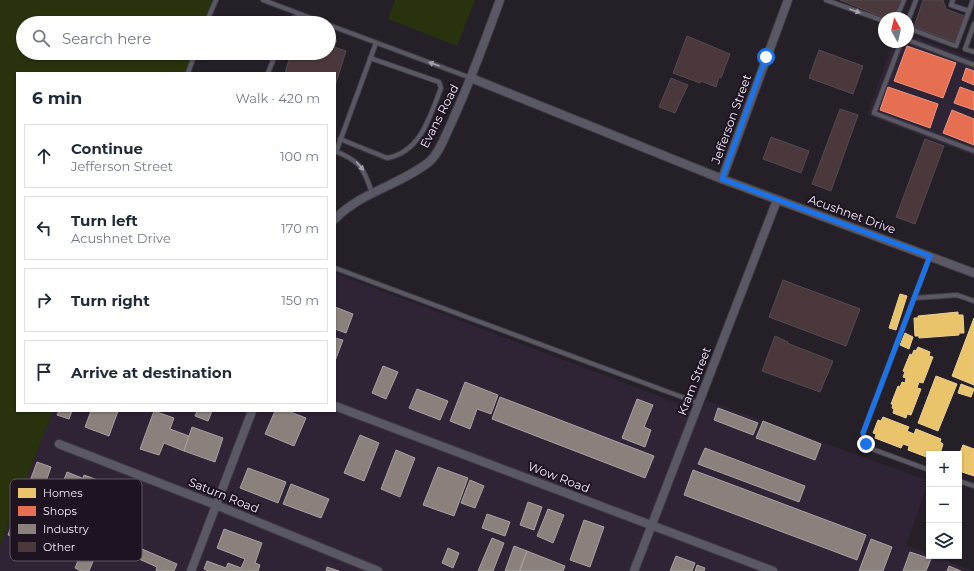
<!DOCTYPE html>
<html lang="en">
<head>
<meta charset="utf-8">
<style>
  :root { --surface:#fff; --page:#f2f2f3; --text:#1f2937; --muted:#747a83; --line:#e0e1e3 }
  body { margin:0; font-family:Montserrat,sans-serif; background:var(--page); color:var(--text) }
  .controls { position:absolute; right:12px; bottom:12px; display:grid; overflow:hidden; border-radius:0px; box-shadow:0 1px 3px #0004 }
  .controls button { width:36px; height:36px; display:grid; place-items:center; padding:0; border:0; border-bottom:1px solid var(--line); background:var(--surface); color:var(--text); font:20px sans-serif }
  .compass { position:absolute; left:878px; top:12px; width:36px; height:36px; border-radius:50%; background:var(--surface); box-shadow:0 1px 3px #0004; rotate:352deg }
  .stop { position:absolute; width:12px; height:12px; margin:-9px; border:3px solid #1a73e8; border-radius:50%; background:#fff }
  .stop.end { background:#1a73e8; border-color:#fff; box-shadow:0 1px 4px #0008 }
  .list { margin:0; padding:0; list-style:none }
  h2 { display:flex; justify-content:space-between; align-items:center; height:52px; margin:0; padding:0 16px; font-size:17px }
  h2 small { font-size:13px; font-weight:400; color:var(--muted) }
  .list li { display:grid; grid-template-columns:26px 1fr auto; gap:12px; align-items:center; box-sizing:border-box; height:64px; margin:0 8px 8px; padding:0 8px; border:1px solid var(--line); border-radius:0px }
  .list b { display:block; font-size:15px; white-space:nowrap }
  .list p { margin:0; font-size:13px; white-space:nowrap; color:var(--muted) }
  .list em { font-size:13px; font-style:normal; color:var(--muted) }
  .icon { flex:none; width:22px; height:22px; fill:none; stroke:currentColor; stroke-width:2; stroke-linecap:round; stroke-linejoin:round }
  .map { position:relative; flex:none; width:974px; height:571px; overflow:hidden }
  .search { position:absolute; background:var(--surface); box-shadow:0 1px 3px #0004; left:16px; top:16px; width:320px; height:44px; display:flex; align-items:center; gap:10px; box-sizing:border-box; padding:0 14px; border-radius:22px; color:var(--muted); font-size:15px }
  .panel { position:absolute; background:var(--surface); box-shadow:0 1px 3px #0004; left:16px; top:72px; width:320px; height:340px; border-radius:0px }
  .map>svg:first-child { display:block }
  .built { fill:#2f2336 }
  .green { fill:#28320c }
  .homes { fill:#e9c46a; stroke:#ecd094 }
  .shops { fill:#e76f51; stroke:#ea9482 }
  .industry { fill:#8a817c; stroke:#a9a1a1 }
  .building { fill:#4b383c; stroke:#514a4e }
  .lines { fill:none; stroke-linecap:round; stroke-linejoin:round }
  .service-casing { stroke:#413d44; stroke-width:6 }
  .minor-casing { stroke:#413d44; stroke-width:10 }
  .service { stroke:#595864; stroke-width:4 }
  .minor { stroke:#595864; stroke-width:8 }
  .oneway { fill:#a6a2ad }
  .route { stroke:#1a73e8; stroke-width:5 }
  .labels { text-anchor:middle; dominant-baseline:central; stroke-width:4; stroke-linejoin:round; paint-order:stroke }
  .street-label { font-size:12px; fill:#f2ebf6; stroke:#1d1321 }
  .key { fill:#1d1321; stroke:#5d5461; stroke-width:1 }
  .key-label { font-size:11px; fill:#f2ebf6 }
</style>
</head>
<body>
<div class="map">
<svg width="974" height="571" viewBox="0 0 974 571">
  <rect width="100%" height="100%" fill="#252028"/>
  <g class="built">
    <path d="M 908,34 L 974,59 L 974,156 L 867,115 L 893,42 L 908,42 Z"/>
    <path d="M 335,273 L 701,412 L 706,400 L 929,481 L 906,545 L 929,554 L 929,556 L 934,556 L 973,571 L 0,571 L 0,546 L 53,411 L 335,411 Z"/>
  </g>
  <g class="green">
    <path d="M 0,0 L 213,0 L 204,23 L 23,23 L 23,53 L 192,53 L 185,73 L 17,73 L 17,411 L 53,411 L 0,546 Z"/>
    <path d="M 395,0 L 475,0 L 457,46 L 388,19 Z"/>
  </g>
  <g class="homes">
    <path d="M 900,294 L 907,296 L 896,330 L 889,328 Z"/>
    <path d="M 958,312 L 958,315 L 963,315 L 964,333 L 959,333 L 959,335 L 919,338 L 919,336 L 915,336 L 914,318 L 918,318 L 918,316 Z"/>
    <path d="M 974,318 L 974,385 L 952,376 Z"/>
    <path d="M 905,333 L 913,337 L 909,349 L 900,345 Z"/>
    <path d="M 918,347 L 930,352 L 929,356 L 933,357 L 923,383 L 919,382 L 917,388 L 921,389 L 911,415 L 907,414 L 906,418 L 893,413 L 894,409 L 892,408 L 893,404 L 891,404 L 898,386 L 900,387 L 902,382 L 905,383 L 906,378 L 903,377 L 905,372 L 903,371 L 910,354 L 912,355 L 914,350 L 916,351 Z"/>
    <path d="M 936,376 L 957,384 L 938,431 L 918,423 Z"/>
    <path d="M 961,384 L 974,389 L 971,397 L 958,393 Z"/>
    <path d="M 883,417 L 909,427 L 907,431 L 914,434 L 916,429 L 941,439 L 940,442 L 943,444 L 940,454 L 929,454 L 929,458 L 908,450 L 909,446 L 903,444 L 901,448 L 875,438 L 876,434 L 873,433 L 878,420 L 881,421 Z"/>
    <path d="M 963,445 L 974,449 L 974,476 L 959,471 L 959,455 Z"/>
  </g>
  <g class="shops">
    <path d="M 907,46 L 956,63 L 943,98 L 894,81 Z"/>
    <path d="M 966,68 L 974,71 L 974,85 L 962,80 Z"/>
    <path d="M 888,87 L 938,104 L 930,128 L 880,110 Z"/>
    <path d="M 960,87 L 974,92 L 974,110 L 954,103 Z"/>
    <path d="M 952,110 L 974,119 L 974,145 L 943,133 Z"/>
  </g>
  <g class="industry">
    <path d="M 335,307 L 353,314 L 346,333 L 335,329 Z"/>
    <path d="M 335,338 L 343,340 L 335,361 Z"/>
    <path d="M 383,366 L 398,372 L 386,399 L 372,393 Z"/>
    <path d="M 465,382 L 498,395 L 491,414 L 477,409 L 470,429 L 450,421 Z"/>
    <path d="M 417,389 L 448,401 L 440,420 L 409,408 Z"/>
    <path d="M 500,397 L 654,456 L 645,478 L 492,419 Z"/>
    <path d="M 637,399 L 653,405 L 644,427 L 651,430 L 645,447 L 622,438 Z"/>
    <path d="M 718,408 L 758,423 L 753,435 L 714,420 Z"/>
    <path d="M 59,411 L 72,411 L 69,419 L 57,415 Z"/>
    <path d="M 91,411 L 118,411 L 109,436 L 85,427 Z"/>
    <path d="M 154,411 L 174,418 L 170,429 L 189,436 L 184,451 L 164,443 L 159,455 L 140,449 Z"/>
    <path d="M 197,411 L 212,411 L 208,421 L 195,416 Z"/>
    <path d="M 275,411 L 288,411 L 306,418 L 294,446 L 265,434 Z"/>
    <path d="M 763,421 L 821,444 L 815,460 L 756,438 Z"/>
    <path d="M 192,427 L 223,438 L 215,462 L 184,451 Z"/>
    <path d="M 360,435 L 379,443 L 364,481 L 344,473 Z"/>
    <path d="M 705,448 L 805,486 L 799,502 L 698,464 Z"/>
    <path d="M 396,450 L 415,458 L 400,497 L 381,489 Z"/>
    <path d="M 37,462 L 51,467 L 39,502 L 24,497 Z"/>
    <path d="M 438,467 L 468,478 L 454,516 L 423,505 Z"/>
    <path d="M 248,468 L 286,482 L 278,503 L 240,488 Z"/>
    <path d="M 693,470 L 866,535 L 857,560 L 684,495 Z"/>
    <path d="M 67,472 L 82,478 L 68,516 L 52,510 Z"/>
    <path d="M 84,475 L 103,482 L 89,522 L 70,515 Z"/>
    <path d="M 470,480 L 484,486 L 475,508 L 461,503 Z"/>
    <path d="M 291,484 L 329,499 L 321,518 L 283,504 Z"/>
    <path d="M 20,502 L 40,509 L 28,543 L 8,535 Z"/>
    <path d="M 528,502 L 542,507 L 534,530 L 520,525 Z"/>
    <path d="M 548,509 L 564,515 L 553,543 L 537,536 Z"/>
    <path d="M 487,514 L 510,522 L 505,536 L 482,528 Z"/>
    <path d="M 584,520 L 604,527 L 590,567 L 570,560 Z"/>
    <path d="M 224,529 L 262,543 L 255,563 L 260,565 L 258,571 L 208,571 L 204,569 L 207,561 L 226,568 L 228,563 L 241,568 L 245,559 L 217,548 Z"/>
    <path d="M 91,530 L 104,535 L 89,571 L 81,571 L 75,568 Z"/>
    <path d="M 492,538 L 504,543 L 493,571 L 478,571 Z"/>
    <path d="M 871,539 L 892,547 L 883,571 L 859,571 Z"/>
    <path d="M 514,546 L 527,551 L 519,571 L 505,571 Z"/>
    <path d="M 448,548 L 459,553 L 453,568 L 442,563 Z"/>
    <path d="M 142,549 L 177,564 L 174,571 L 156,571 L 157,567 L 139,559 Z"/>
    <path d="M 527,551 L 565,566 L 563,571 L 520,571 Z"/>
    <path d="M 910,552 L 931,559 L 926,571 L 903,571 Z"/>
    <path d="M 676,556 L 695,563 L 692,571 L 670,571 Z"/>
    <path d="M 697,565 L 705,568 L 704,571 L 695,571 Z"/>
    <path d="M 949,566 L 961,571 L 947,571 Z"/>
    <path d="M 327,567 L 339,571 L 326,571 Z"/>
  </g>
  <g class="building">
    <path d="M 840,0 L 902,0 L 897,14 L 890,18 L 885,18 Z"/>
    <path d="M 923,0 L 943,0 L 946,9 L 964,16 L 955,42 L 914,27 Z"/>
    <path d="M 687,36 L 730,54 L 721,78 L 719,77 L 716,87 L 701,81 L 700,83 L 673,73 Z"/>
    <path d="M 329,38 L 337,40 L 334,47 L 346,51 L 335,86 L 335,73 L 285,73 L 291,53 L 329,53 Z"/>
    <path d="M 819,50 L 863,66 L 853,94 L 809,78 Z"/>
    <path d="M 671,78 L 688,85 L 675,113 L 659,107 Z"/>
    <path d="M 840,109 L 858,115 L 831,191 L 812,184 Z"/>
    <path d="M 771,137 L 809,151 L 801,173 L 763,159 Z"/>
    <path d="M 925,139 L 944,146 L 915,224 L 896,217 Z"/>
    <path d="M 783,280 L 860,309 L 846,346 L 769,317 Z"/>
    <path d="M 775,336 L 788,342 L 787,343 L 833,361 L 820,392 L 762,371 Z"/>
  </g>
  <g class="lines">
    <defs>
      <g id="service">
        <path d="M 263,0 L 324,23"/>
        <path d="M 826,0 L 884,21"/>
        <path d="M 953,0 L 951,5 L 969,11"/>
        <path d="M 896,18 L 904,0"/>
        <path d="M 908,21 L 916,0"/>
        <path d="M 206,23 L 216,0"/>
        <path d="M 287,23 L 293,18 L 303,16"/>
        <path d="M 974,24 L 965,49 L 974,52"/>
        <path d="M 329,25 L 471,78"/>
        <path d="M 908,28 L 956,46 L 973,0"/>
        <path d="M 908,40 L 974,65"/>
        <path d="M 901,42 L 874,113 L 974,151"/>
        <path d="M 188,73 L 195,53"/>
        <path d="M 268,73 L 276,53"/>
        <path d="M 340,139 L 387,158 C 421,152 430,116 441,88 L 439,82 L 370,58"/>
        <path d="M 335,151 C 360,161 364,168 372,193"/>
        <path d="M 336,152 L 376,43"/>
        <path d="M 335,268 L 698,403"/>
        <path d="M 915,298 L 957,295 L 974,301"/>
        <path d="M 929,470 L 872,449 L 866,444 L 863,433 L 930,256"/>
        <path d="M 959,481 L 974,486"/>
      </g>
      <g id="minor">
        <path d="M 471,78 L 722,179 L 974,273"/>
        <path d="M 722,179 L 788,0"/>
        <path d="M 335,219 C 361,192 400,185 429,162 C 439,153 444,139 449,128 C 469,86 484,43 500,0"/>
        <path d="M 335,406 L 773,571"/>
        <path d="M 59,444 L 216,505 L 378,571"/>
        <path d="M 191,571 L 252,411"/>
        <path d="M 634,571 L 777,200"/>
      </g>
    </defs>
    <use href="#service" class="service-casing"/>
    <use href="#minor" class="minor-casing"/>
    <use href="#service" class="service"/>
    <use href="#minor" class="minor"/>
  </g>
  <defs><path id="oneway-solid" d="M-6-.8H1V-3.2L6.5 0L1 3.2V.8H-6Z"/></defs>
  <g class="oneway">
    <use href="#oneway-solid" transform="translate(855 11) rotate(20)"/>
    <use href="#oneway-solid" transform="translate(434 64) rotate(-160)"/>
    <use href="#oneway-solid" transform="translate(360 166) rotate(49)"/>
  </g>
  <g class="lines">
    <path class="route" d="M 766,57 L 722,179 L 930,256 L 863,433 L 866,444"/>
  </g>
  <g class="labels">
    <g class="street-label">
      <text transform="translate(439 116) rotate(-63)">Evans Road</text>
      <text transform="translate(731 119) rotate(-70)">Jefferson Street</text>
      <text transform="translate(852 214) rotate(20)">Acushnet Drive</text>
      <text transform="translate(694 381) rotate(-69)">Kram Street</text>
      <text transform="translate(559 477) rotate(21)">Wow Road</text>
      <text transform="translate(224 495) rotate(22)">Saturn Road</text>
    </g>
  </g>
  <rect x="10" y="479" width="132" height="82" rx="6" class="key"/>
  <rect x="18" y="488" width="18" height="10" fill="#e9c46a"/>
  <rect x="18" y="506" width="18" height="10" fill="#e76f51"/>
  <rect x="18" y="524" width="18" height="10" fill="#8a817c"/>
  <rect x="18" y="542" width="18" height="10" fill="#4b383c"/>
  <g class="key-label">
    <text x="43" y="497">Homes</text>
    <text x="43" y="515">Shops</text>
    <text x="43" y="533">Industry</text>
    <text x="43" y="551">Other</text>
  </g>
</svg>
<div class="controls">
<button>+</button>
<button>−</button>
<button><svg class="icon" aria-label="layers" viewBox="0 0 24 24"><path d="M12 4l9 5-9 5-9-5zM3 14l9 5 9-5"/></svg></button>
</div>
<svg class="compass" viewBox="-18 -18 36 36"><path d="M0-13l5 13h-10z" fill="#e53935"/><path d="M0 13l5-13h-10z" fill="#747a83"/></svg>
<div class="stop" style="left:766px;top:57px"></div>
<div class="stop end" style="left:866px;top:444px"></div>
<div class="search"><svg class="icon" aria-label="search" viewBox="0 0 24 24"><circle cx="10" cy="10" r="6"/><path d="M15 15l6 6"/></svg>Search here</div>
<section class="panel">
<h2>6 min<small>Walk · 420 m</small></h2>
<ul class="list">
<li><svg class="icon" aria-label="ahead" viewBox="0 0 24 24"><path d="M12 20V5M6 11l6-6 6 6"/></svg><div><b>Continue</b><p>Jefferson Street</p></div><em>100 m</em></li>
<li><svg class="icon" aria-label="left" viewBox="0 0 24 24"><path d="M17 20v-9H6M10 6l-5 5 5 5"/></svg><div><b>Turn left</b><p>Acushnet Drive</p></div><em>170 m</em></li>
<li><svg class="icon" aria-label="right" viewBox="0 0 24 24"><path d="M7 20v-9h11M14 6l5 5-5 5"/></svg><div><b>Turn right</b></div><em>150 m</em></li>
<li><svg class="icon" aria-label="arrive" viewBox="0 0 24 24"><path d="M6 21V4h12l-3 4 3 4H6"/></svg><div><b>Arrive at destination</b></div></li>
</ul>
</section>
</div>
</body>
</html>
